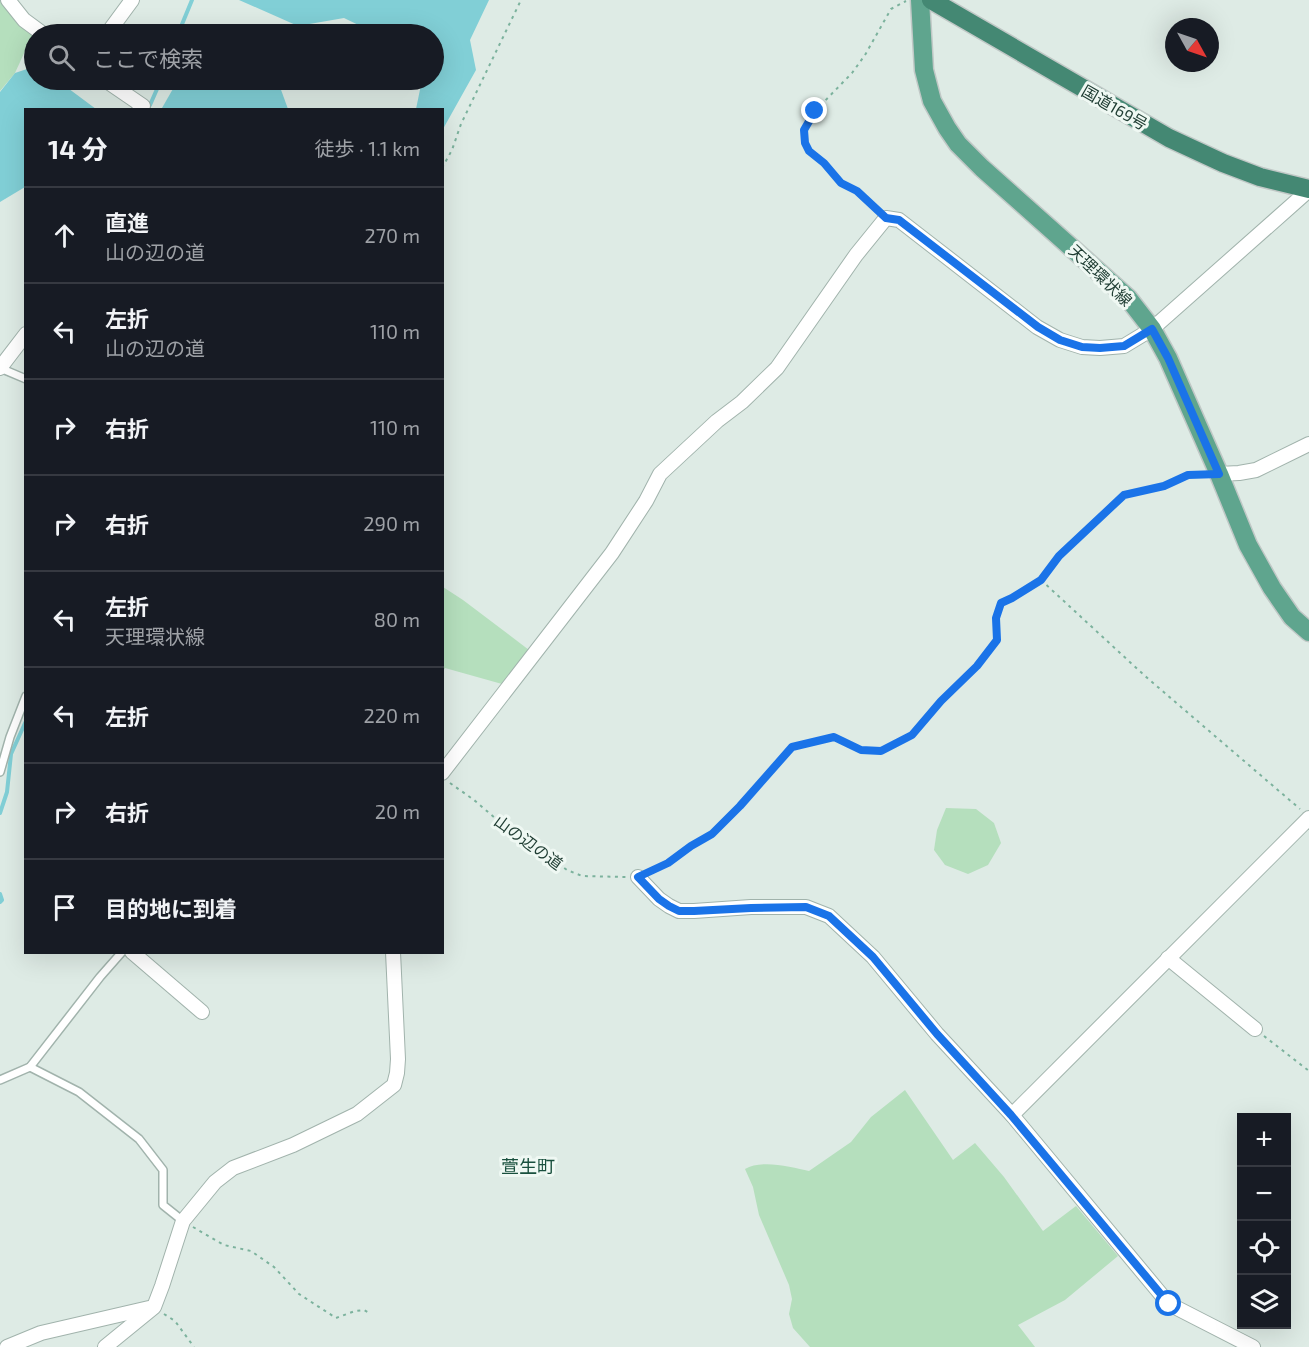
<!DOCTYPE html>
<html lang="ja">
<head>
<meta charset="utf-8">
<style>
  :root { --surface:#171b24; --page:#20242c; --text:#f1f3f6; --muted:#9ea1a6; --line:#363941 }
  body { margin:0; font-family:"Exo 2","Noto Sans JP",sans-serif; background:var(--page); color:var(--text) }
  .controls { position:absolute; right:18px; bottom:18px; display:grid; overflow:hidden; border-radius:0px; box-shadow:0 6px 24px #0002 }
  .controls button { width:54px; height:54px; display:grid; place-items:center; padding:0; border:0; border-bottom:2px solid var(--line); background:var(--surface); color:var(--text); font:30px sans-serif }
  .compass { position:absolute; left:1165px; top:18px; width:54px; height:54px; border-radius:50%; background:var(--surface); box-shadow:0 6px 24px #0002; rotate:130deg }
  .stop { position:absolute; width:18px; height:18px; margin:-14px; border:4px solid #1a73e8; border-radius:50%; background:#fff }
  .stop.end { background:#1a73e8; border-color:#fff; box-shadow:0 2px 6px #0008 }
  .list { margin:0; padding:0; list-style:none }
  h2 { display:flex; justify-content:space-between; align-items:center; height:78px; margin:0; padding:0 24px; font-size:26px }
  h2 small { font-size:20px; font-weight:400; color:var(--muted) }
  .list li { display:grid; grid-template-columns:39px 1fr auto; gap:18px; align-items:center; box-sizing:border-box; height:96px; padding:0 24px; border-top:2px solid var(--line) }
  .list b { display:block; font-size:22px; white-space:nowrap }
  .list p { margin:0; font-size:20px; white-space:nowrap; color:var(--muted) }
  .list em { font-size:20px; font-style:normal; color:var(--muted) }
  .icon { flex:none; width:33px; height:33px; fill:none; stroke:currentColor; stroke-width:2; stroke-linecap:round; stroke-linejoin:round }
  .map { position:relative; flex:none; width:1309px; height:1347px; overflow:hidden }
  .search { position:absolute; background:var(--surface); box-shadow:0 6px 24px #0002; left:24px; top:24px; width:420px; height:66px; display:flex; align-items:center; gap:15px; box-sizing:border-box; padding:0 21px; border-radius:33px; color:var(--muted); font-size:22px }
  .panel { position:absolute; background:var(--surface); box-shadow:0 6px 24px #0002; left:24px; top:108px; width:420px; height:846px; border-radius:0px }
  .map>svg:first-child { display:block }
  .green { fill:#b5dfbd }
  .water { fill:#81cfd6 }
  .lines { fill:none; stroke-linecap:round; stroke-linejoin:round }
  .stream { stroke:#81cfd6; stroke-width:4 }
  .service-casing { stroke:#a1b3ac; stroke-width:10 }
  .minor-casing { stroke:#a1b3ac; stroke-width:16 }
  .primary-casing { stroke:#c0c8c6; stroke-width:21 }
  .trunk-casing { stroke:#c0c8c6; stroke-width:21 }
  .path { stroke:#7cb29d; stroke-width:2; stroke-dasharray:3 4.5; stroke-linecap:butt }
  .service { stroke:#fff; stroke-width:7 }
  .minor { stroke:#fff; stroke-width:14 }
  .primary { stroke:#5fa58e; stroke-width:18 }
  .trunk { stroke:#448873; stroke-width:18 }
  .route { stroke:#1a73e8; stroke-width:8 }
  .labels { text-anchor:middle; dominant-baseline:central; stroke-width:6; stroke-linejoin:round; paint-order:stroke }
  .street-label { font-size:16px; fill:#1e3c32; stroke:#eff8f3 }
  .neighbourhood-label { font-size:18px; fill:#19503e; stroke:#eff8f3 }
</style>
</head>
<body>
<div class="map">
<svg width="1309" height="1347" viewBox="0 0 1309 1347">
  <rect width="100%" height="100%" fill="#deebe5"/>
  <g class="green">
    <path d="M 0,0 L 10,0 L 36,30 L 25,51 L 15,73 L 0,91 Z"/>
    <path d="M 443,587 L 463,600 L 529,650 L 502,684 L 445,668 L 443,671 Z"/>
    <path d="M 946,808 L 976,809 L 994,823 L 1001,843 L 988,865 L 968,874 L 945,865 L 934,850 L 937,830 Z"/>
    <path d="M 905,1090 L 953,1160 L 975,1143 L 1004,1177 L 1043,1231 L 1076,1206 L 1118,1256 L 1065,1300 L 1018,1325 L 1035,1347 L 810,1347 L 793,1328 L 789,1314 L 792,1299 L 789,1285 L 759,1215 L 753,1187 L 745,1169 C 761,1159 792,1167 809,1171 L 851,1142 L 871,1117 Z"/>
  </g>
  <g class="water">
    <path d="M 239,0 L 489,0 L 470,40 L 476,70 L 443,129 L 442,110 L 416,109 L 422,80 L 434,80 L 434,34 L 377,34 L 344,18 L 298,26 Z"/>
    <path d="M 27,69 L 34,69 L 34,80 L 57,80 L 96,109 L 26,110 L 25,187 L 0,202 L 0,92 L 15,73 Z"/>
    <path d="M 178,80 L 265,80 L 280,87 L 288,109 L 168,110 L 162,108 Z"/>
  </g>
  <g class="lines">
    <g class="stream">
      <path d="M 178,34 L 192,0"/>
      <path d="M 146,109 L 150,105 L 161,80"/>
      <path d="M 0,813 L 7,792 L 11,754 L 26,721"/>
      <path d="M 0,894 L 2,900 L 0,902"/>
    </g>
    <defs>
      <g id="service">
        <path d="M 0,368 L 26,379"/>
        <path d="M 0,772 L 10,737 L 26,696"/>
        <path d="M 30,1067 L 79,1092 L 139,1139 L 163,1170 L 163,1205 L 183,1221"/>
        <path d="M 0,1080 L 30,1067 L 100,977 L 122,952"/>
      </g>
      <g id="minor">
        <path d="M 8,0 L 24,20 L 43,34"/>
        <path d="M 107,34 L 132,0"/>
        <path d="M 105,80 L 143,106 L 139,110"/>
        <path d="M 0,368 L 26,334"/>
        <path d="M 1219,474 L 1239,473 L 1256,470 L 1309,444"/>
        <path d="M 442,773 L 612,553 L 646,501 L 660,474 L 717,421 L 742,402 L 777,368 L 856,255 L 886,218 L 899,220 L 1037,327 L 1060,340 L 1082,347 L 1100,348 L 1124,346 L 1152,329 L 1309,190"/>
        <path d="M 638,877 L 659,899 L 669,906 L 679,911 L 694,911 L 751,907 L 806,907 L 829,916 L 873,957 L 937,1034 L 1012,1115 L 1169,1304 L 1253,1347"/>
        <path d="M 132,952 L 202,1012"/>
        <path d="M 1168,958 L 1255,1029"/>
        <path d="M 1012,1115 L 1309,818"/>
        <path d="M 7,1347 L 41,1333 L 149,1308"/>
        <path d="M 105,1347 L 154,1307 L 162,1286 L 183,1221 L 215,1182 L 233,1168 L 293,1145 L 357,1114 L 394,1085 L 397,1073 L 398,1059 L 393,952"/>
      </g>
      <path id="primary" d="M 920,0 L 924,70 L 932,101 L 947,128 L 958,144 L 982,168 L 1128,298 L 1152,329 L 1168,358 L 1219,474 L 1248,545 L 1272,588 L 1292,617 L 1309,632"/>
      <path id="trunk" d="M 931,0 L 1169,138 L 1223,163 L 1260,177 L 1309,189"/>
    </defs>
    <use href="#service" class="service-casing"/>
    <use href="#minor" class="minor-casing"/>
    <use href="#primary" class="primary-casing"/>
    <use href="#trunk" class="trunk-casing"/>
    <g class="path">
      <path d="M 442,168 L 452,150 L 461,124 L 521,0"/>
      <path d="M 877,210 L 857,191 L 841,183 L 823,163 L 809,151 L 805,143 L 804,130 L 815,111 L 852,73 L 865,55 L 891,9 L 906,1"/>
      <path d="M 1041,580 L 1145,676 L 1300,809"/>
      <path d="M 450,783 L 474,800 L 502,824 L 567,870 L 582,876 L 627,877"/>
      <path d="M 649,872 L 668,863 L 691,846 L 713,834 L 740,806 L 792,747 L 834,737 L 861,750 L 881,751 L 912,735 L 941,701 L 977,666 L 997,640 L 996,618 L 1001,603 L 1012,598 L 1041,580 L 1059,556 L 1124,495 L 1164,486 L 1188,475 L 1202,474"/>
      <path d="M 1264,1036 L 1309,1071"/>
      <path d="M 193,1227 L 224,1245 L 251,1251 L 274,1267 L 299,1294 L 336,1318 L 355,1311 L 364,1310 L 371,1314"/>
      <path d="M 164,1314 L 175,1321 L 194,1347"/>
    </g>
    <use href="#service" class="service"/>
    <use href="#minor" class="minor"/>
    <use href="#primary" class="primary"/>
    <use href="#trunk" class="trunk"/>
  </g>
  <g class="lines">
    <path class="route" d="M 815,111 L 804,130 L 805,143 L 809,151 L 824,163 L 841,183 L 857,191 L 886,218 L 899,220 L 1038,327 L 1060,340 L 1082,347 L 1100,348 L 1124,346 L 1152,329 L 1168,358 L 1219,474 L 1188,475 L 1164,486 L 1124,495 L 1059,556 L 1041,580 L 1012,598 L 1001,603 L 996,618 L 997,640 L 977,666 L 941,701 L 912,735 L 881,751 L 861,750 L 834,737 L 792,747 L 740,806 L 712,834 L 691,846 L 668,863 L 638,877 L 659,899 L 669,906 L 679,911 L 694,911 L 751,908 L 806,907 L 829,916 L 873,957 L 937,1034 L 1011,1115 L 1169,1304"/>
  </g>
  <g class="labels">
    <g class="street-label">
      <text transform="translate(1115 107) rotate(30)">国道169号</text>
      <text transform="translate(1101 275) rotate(44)">天理環状線</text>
      <text transform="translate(529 842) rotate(36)">山の辺の道</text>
    </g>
    <g class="neighbourhood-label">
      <text x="528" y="1166">萱生町</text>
    </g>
  </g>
</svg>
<div class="controls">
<button>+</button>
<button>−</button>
<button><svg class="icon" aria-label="locate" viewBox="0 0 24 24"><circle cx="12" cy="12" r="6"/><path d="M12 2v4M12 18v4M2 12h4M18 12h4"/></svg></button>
<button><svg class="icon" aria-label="layers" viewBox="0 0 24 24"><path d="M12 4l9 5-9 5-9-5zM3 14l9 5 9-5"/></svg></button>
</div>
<svg class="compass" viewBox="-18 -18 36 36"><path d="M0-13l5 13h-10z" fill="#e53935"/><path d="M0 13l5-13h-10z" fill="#9ea1a6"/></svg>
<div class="stop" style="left:1169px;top:1304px"></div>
<div class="stop end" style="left:815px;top:111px"></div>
<div class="search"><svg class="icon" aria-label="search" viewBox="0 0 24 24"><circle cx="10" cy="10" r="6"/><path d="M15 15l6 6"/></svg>ここで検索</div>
<section class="panel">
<h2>14 分<small>徒歩 · 1.1 km</small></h2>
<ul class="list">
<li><svg class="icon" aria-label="ahead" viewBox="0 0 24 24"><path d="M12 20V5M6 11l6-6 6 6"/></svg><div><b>直進</b><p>山の辺の道</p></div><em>270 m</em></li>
<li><svg class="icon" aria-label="left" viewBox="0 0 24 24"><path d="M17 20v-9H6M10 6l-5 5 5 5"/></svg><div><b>左折</b><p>山の辺の道</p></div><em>110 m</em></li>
<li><svg class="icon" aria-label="right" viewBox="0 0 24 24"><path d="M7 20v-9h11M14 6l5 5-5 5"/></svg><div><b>右折</b></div><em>110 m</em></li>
<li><svg class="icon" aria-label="right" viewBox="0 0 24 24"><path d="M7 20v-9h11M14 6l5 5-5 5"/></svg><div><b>右折</b></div><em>290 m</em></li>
<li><svg class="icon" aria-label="left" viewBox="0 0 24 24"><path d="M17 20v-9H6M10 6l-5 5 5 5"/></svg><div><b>左折</b><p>天理環状線</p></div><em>80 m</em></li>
<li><svg class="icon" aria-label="left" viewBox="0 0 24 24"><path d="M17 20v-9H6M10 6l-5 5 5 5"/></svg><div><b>左折</b></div><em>220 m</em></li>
<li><svg class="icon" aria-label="right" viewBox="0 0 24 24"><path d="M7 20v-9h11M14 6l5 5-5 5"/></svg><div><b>右折</b></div><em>20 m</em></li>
<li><svg class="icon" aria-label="arrive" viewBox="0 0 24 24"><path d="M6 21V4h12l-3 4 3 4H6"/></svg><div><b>目的地に到着</b></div></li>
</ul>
</section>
</div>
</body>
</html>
